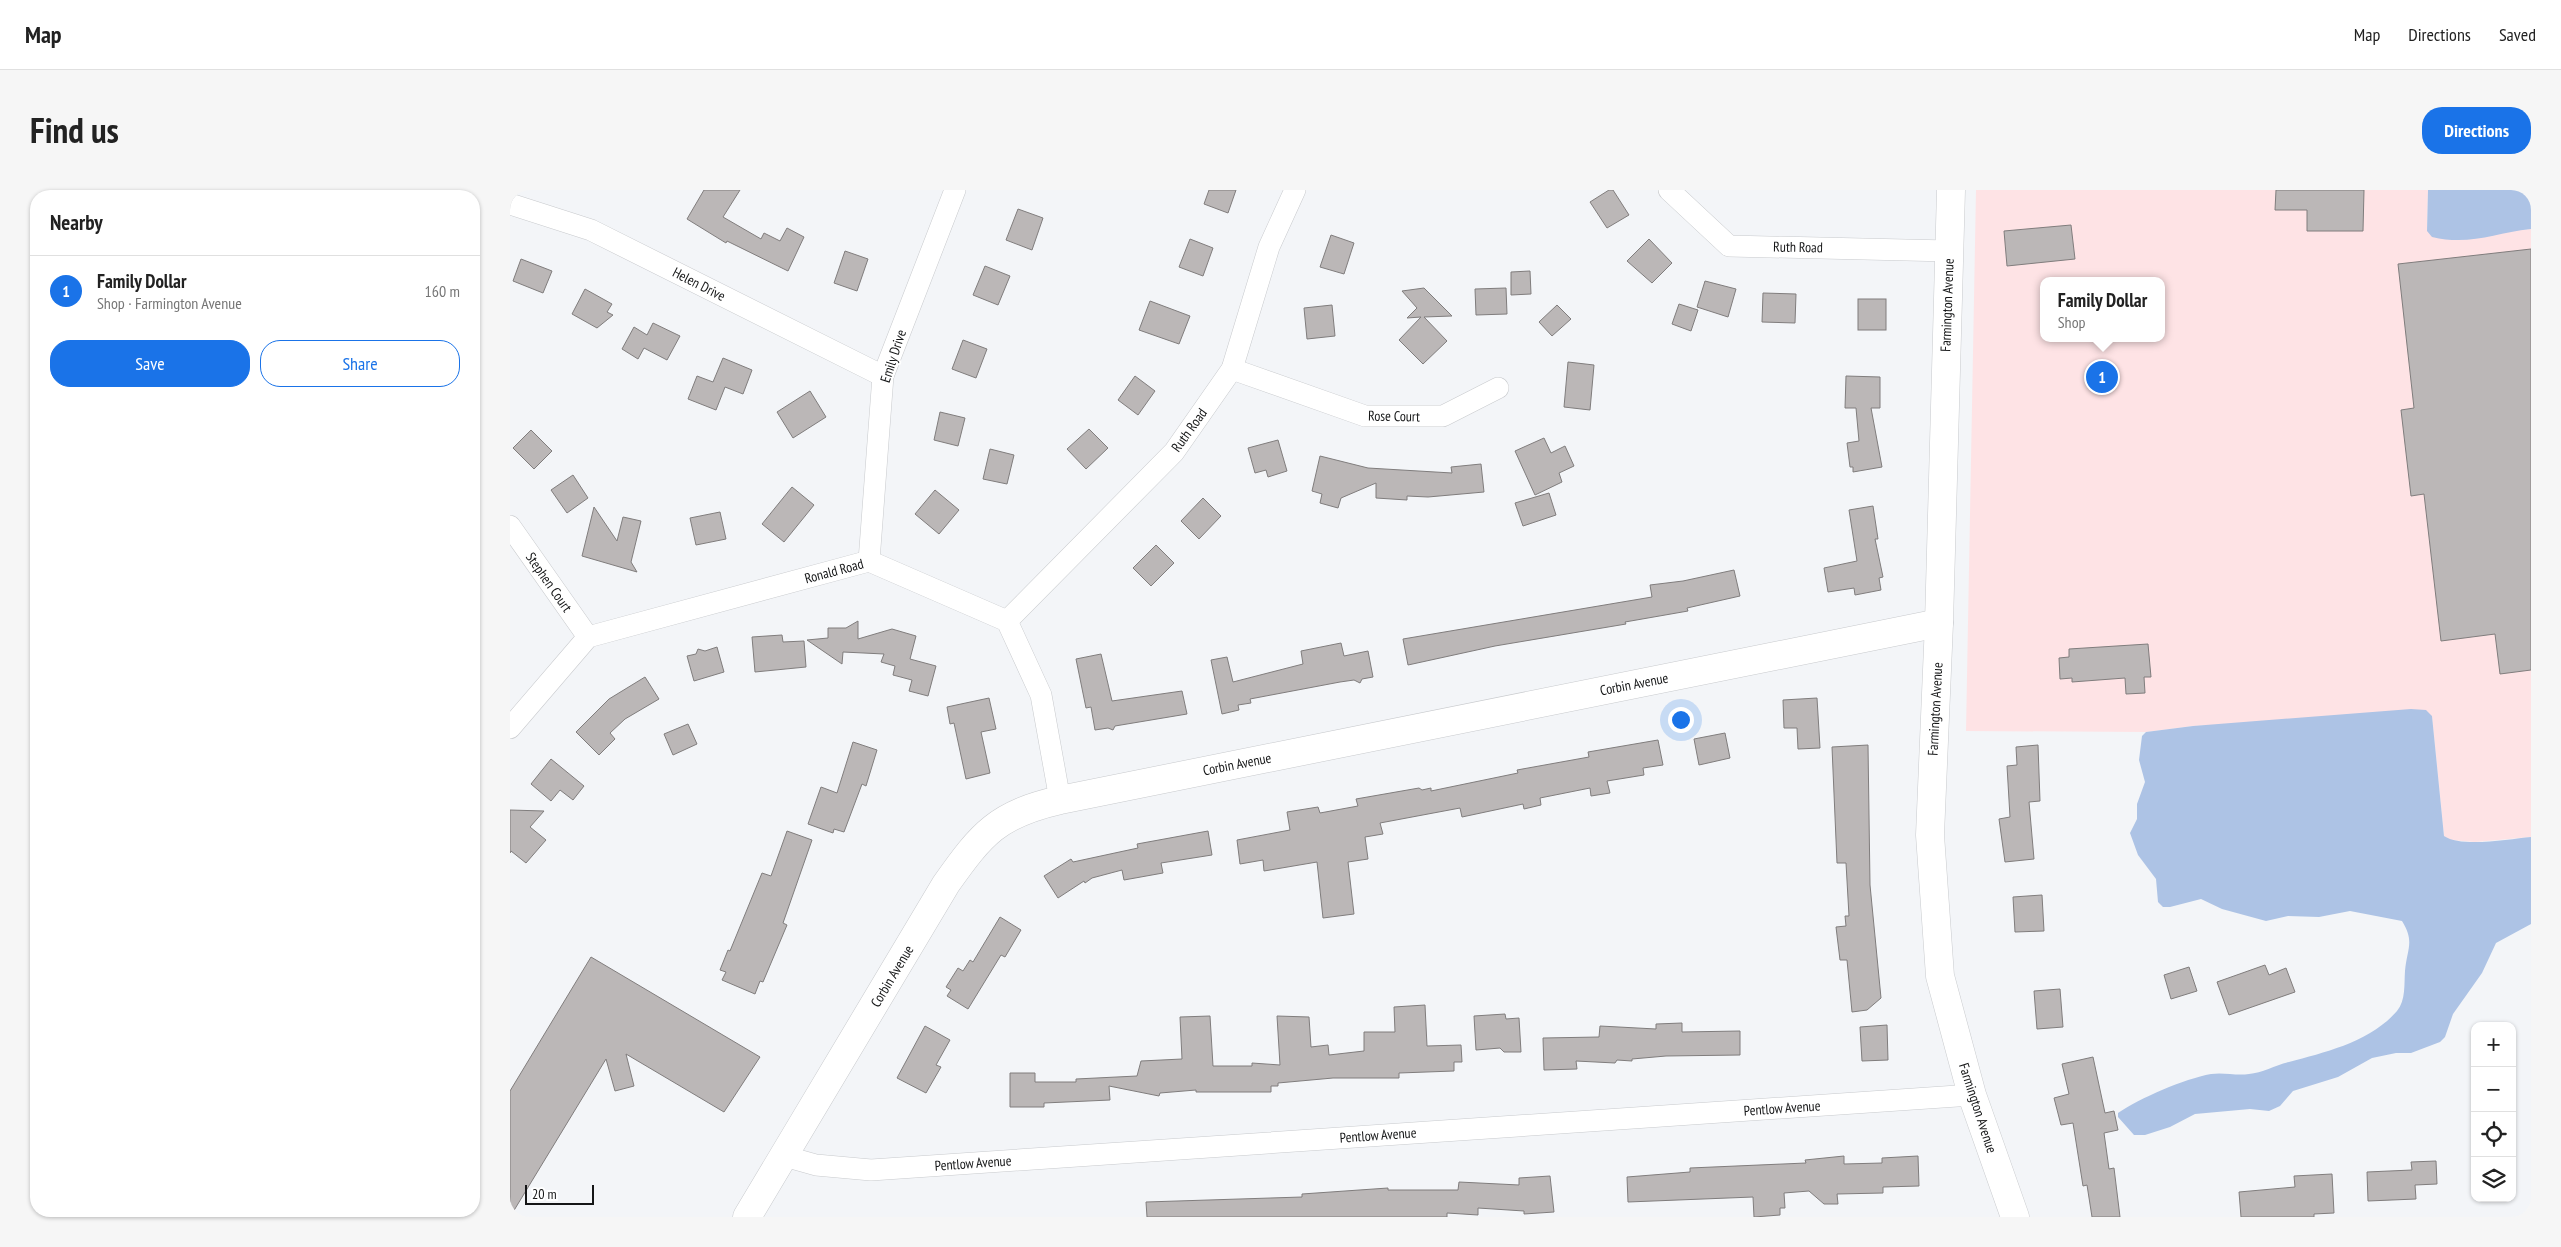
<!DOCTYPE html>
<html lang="en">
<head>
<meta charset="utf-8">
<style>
  :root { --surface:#fff; --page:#f6f6f6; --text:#222; --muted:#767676; --line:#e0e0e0; --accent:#1a73e8 }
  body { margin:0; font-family:"PT Sans Narrow",sans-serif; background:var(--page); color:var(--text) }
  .controls { position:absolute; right:15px; bottom:15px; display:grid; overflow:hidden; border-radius:10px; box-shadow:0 1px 4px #0004 }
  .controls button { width:45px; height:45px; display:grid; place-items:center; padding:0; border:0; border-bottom:1px solid var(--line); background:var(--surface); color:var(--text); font:25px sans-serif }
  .scale { position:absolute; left:15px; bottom:12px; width:69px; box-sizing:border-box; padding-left:5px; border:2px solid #151617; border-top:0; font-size:14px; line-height:18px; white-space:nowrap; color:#151617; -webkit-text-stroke:4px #fff; paint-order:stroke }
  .you { position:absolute; left:1170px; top:529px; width:18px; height:18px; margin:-12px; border:4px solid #fff; border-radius:50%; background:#1a73e8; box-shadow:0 0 0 8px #1a73e833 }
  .badge { display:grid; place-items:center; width:32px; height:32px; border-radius:50%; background:var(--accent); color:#fff; font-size:16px; font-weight:700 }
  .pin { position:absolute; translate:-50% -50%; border:2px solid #fff; box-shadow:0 1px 5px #0006 }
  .popup { position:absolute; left:1530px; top:87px; width:125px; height:65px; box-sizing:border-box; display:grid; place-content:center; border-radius:10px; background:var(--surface); filter:drop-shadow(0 1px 4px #0005); font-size:16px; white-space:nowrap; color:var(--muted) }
  .popup b { font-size:19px; color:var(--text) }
  .popup::after { content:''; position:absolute; left:50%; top:100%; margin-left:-10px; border:10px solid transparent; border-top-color:var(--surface) }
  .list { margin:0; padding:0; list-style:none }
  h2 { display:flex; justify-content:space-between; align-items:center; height:65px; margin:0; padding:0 20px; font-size:21px }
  h2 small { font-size:16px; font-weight:400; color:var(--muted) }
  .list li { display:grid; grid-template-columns:32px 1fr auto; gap:15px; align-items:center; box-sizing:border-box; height:70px; padding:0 20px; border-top:1px solid var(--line) }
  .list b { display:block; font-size:19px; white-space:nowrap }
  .list p { margin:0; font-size:16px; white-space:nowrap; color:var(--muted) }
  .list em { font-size:16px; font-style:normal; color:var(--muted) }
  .actions { display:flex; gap:10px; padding:15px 20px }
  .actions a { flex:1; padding:11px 0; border:1px solid var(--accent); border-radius:20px; text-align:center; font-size:18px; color:var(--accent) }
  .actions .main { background:var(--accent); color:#fff }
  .icon { flex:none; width:28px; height:28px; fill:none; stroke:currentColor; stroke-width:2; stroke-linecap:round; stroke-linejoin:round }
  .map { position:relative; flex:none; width:2021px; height:1027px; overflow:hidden; border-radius:20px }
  header { display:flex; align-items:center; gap:30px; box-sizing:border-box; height:70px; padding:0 25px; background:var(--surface); border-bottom:1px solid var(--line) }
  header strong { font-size:24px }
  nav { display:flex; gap:28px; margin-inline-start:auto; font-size:18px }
  .intro { display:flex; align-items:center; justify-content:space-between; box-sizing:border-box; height:120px; padding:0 30px }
  h1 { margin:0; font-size:35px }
  .button { padding:12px 22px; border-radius:20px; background:var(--accent); color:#fff; font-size:18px; font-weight:700 }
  main { display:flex; gap:30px; padding:0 30px }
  aside { flex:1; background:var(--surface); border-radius:20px; box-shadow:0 1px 4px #0004 }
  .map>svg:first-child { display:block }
  .commercial { fill:#fee3e5; fill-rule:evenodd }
  .forest { fill:#adc3e5 }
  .building { fill:#bbb7b7; stroke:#807d7d }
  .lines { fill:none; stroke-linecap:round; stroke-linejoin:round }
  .minor-casing { stroke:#c8cacd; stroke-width:22 }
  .secondary-casing { stroke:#c8cacd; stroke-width:29 }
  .minor { stroke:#fff; stroke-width:21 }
  .secondary { stroke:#fff; stroke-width:28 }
  .labels { text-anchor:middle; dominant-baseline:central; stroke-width:4; stroke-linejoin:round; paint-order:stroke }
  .street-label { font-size:14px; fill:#151617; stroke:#fff }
</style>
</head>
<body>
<header>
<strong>Map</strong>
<nav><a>Map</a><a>Directions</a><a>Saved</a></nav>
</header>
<div class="intro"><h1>Find us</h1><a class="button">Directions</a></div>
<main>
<aside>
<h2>Nearby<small></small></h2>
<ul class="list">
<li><span class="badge">1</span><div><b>Family Dollar</b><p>Shop · Farmington Avenue</p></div><em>160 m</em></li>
</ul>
<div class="actions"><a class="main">Save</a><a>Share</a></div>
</aside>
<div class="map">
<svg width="2021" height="1027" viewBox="0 0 2021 1027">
  <rect width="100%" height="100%" fill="#f3f5f8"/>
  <path class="commercial" d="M 1466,0 L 1918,0 L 1917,41 L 1998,41 L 2021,39 L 2021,647 L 1965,652 L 1940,650 L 1934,646 L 1922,526 L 1683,536 L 1636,542 L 1456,541 ZM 1533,91 L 1651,91 L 1651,148 L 1533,148 Z"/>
  <g class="forest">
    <path d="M 1918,0 L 2021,0 L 2021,39 C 1984,43 1960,56 1922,47 L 1917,41 Z"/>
    <path d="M 1901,519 L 1916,520 L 1922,526 L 1934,646 C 1952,658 1999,649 2021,647 L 2021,734 L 1986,753 L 1972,783 L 1943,824 L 1935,847 L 1930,852 L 1901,863 L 1886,863 L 1862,868 L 1828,887 L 1783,901 L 1770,916 L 1759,921 L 1740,919 L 1685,924 L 1660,937 L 1635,945 L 1624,945 L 1608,927 L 1608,923 C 1630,908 1674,889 1701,884 C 1714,882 1726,886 1739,884 C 1752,883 1766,875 1779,872 C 1816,862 1860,852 1887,821 C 1896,810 1894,794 1895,781 C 1897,758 1905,752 1892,731 L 1840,721 L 1809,727 L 1778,726 L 1756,731 L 1712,719 L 1691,709 L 1660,717 L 1653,717 L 1648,712 L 1646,689 L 1628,665 L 1620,643 L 1627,629 L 1627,614 L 1635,592 L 1629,570 L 1632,546 L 1636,542 L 1683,536 Z"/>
  </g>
  <g class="building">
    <path d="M 194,0 L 230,0 L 213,27 L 251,49 L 254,43 L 270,51 L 277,38 L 294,47 L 278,81 L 217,51 L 216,53 L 177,29 Z"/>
    <path d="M 699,0 L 726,0 L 718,23 L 694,14 Z"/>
    <path d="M 1099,0 L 1103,0 L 1119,25 L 1097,38 L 1080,12 Z"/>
    <path d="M 1766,0 L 1854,0 L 1853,41 L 1797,41 L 1797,20 L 1765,20 Z"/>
    <path d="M 508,19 L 533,28 L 522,60 L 496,50 Z"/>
    <path d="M 1561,35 L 1565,69 L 1497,76 L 1494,41 Z"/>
    <path d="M 821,45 L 844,53 L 834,84 L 810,77 Z"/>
    <path d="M 680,49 L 703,58 L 693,86 L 669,77 Z"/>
    <path d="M 1139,49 L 1162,73 L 1142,93 L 1117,71 Z"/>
    <path d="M 2021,59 L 2021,480 L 1990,484 L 1985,444 L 1931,451 L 1914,304 L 1901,306 L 1891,220 L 1904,218 L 1888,74 Z"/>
    <path d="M 335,61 L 358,69 L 347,101 L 324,93 Z"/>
    <path d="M 11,69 L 42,81 L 33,103 L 3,91 Z"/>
    <path d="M 475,76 L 500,86 L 488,115 L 463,105 Z"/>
    <path d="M 1020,81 L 1021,104 L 1001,105 L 1001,82 Z"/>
    <path d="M 1195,91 L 1226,99 L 1218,127 L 1187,117 Z"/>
    <path d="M 914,98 L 942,126 L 914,127 L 937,151 L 913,174 L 889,150 L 911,127 L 897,128 L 907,118 L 892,101 Z"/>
    <path d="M 996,98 L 997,124 L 966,125 L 965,99 Z"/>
    <path d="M 75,99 L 102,114 L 97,122 L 103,125 L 87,138 L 62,124 Z"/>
    <path d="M 1253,103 L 1286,104 L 1285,133 L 1252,132 Z"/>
    <rect x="1348" y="109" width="28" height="31"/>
    <path d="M 640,111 L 680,126 L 669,154 L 629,140 Z"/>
    <path d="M 1169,114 L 1188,120 L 1181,141 L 1162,134 Z"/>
    <path d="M 822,115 L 825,146 L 797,149 L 794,118 Z"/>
    <path d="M 1047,115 L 1061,129 L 1042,146 L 1029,132 Z"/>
    <path d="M 143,133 L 170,146 L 157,170 L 134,158 L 128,169 L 112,159 L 124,137 L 137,145 Z"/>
    <path d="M 453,150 L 477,159 L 466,188 L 442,179 Z"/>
    <path d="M 213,168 L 242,180 L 233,204 L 215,197 L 206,220 L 178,209 L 187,186 L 203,192 Z"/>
    <path d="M 1058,172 L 1084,175 L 1080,220 L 1054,217 Z"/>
    <path d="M 625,186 L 645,201 L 628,225 L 608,210 Z"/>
    <path d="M 1336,186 L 1370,187 L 1370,218 L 1361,218 L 1372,277 L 1343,282 L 1343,277 L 1340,277 L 1337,253 L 1349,251 L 1346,218 L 1335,218 Z"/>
    <path d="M 300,201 L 316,227 L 283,248 L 267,222 Z"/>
    <path d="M 430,222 L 455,228 L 448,256 L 424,250 Z"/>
    <path d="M 579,239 L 598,258 L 576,279 L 557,259 Z"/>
    <path d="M 21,240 L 42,261 L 24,279 L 3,258 Z"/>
    <path d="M 1034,248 L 1041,263 L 1055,256 L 1064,276 L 1049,283 L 1052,292 L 1025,305 L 1005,261 Z"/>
    <path d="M 768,250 L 777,281 L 758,287 L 756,280 L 745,283 L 738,258 Z"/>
    <path d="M 480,259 L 504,265 L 497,294 L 473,289 Z"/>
    <path d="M 810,266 L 858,278 L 942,283 L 941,277 L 971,274 L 974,302 L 918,307 L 897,306 L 897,310 L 866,308 L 866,293 L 831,308 L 828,318 L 810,313 L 812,304 L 802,301 Z"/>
    <path d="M 63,285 L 78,308 L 57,323 L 41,300 Z"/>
    <path d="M 282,297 L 304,315 L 274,352 L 252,334 Z"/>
    <path d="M 425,300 L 449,320 L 429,344 L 405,324 Z"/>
    <path d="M 1039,303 L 1046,325 L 1013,336 L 1005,313 Z"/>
    <path d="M 693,308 L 711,326 L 689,349 L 671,331 Z"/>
    <path d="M 1363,316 L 1368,349 L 1365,349 L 1373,387 L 1369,388 L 1371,400 L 1345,405 L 1344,398 L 1318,402 L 1314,378 L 1347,371 L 1339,320 Z"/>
    <path d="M 84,317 L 107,351 L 113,327 L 131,331 L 121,372 L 127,382 L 72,366 Z"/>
    <path d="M 210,322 L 216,349 L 186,355 L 180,328 Z"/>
    <path d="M 646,355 L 664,373 L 641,396 L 623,378 Z"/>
    <path d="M 1224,380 L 1230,406 L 1177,418 L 1178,421 L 1115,432 L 1116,434 L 985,456 L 898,475 L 893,449 L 1142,407 L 1140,395 L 1173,391 Z"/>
    <path d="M 348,431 L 348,449 L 382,439 L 406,446 L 400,469 L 426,476 L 418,506 L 399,501 L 402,490 L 383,485 L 385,476 L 371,472 L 374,464 L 333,462 L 332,474 L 297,450 L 318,448 L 318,438 L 336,438 Z"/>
    <path d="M 272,445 L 273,452 L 294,451 L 296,477 L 245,482 L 242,447 Z"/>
    <path d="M 831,453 L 834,466 L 858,461 L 863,487 L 852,489 L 850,493 L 844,490 L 830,492 L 740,509 L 741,513 L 728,515 L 729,520 L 712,524 L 701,470 L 717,467 L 723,492 L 793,474 L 791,461 Z"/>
    <path d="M 1638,454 L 1641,487 L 1634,487 L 1635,503 L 1616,504 L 1615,488 L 1562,492 L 1562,488 L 1550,489 L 1549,468 L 1559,467 L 1559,459 Z"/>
    <path d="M 207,457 L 214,482 L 184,491 L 177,466 L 186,464 L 188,459 L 195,461 Z"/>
    <path d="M 591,464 L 602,511 L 672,501 L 677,524 L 605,536 L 603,540 L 598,538 L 585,540 L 581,517 L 576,518 L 566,469 Z"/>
    <path d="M 135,487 L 149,509 L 115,529 L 100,543 L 105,549 L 89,565 L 66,542 L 99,509 Z"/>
    <path d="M 479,508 L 486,539 L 471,542 L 480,583 L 456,589 L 444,533 L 440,534 L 437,517 Z"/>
    <path d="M 1307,508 L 1310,558 L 1288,559 L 1287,538 L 1274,538 L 1273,510 Z"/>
    <path d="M 178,534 L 187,554 L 163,565 L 154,544 Z"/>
    <path d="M 1215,543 L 1220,568 L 1189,575 L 1184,549 Z"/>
    <path d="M 1148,550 L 1153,575 L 1133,578 L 1134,585 L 1097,591 L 1100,603 L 1081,606 L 1080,598 L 1030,608 L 1031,615 L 1014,619 L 1013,614 L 952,627 L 950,618 L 870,633 L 873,644 L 855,647 L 858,669 L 838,672 L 844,724 L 813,728 L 807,672 L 754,681 L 753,670 L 730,674 L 727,650 L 780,640 L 777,622 L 808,617 L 810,623 L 848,616 L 846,609 L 909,598 L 912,600 L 921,598 L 921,601 L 1008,583 L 1007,580 L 1079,567 L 1078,562 Z"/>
    <path d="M 343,552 L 367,560 L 356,596 L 352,594 L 334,642 L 324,639 L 323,643 L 298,634 L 311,597 L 327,603 Z"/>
    <path d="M 1358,555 L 1360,695 L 1371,808 L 1357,820 L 1342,822 L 1337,770 L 1330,770 L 1326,737 L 1336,736 L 1335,726 L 1339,726 L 1336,673 L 1327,673 L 1322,557 Z"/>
    <path d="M 1528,555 L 1530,611 L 1519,612 L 1524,669 L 1495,672 L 1489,629 L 1500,627 L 1497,576 L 1507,575 L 1506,557 Z"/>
    <path d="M 41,569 L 74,596 L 63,610 L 50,600 L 41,611 L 21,594 Z"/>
    <path d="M 0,620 L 34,621 L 20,637 L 36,650 L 16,673 L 1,661 L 0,663 Z"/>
    <path d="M 277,641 L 302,650 L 273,733 L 277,735 L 253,792 L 250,791 L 245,804 L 212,790 L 216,782 L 210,780 L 218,760 L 220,761 L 252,683 L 261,686 Z"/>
    <path d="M 698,641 L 702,665 L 651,673 L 653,683 L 614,690 L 612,680 L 582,688 L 575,693 L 574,691 L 548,708 L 534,686 L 561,669 L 563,672 L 628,658 L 627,654 Z"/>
    <path d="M 1532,705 L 1534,741 L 1505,742 L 1503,707 Z"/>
    <path d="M 490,727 L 511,740 L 495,767 L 491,765 L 458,819 L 437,806 L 441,800 L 436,797 L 448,778 L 453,781 L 460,770 L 463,772 Z"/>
    <path d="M 81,767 L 250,867 L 214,922 L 116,864 L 124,896 L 105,901 L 96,869 L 0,1027 L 0,901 Z"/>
    <path d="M 1755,775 L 1759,785 L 1776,778 L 1785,802 L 1719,825 L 1707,792 Z"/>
    <path d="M 1679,777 L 1687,801 L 1661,809 L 1654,785 Z"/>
    <path d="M 1550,799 L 1553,837 L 1527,839 L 1524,801 Z"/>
    <path d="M 915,815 L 917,856 L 951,855 L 952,872 L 944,872 L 944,881 L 889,883 L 889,888 L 823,888 L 768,893 L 768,896 L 761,896 L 761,902 L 686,902 L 686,900 L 650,903 L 649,906 L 599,896 L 600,910 L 534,913 L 534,917 L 500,917 L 500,883 L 525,883 L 525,892 L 566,892 L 566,889 L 627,886 L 631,871 L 672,869 L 670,827 L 700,826 L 703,876 L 742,876 L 742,873 L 770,875 L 767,826 L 799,827 L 801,857 L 818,855 L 819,865 L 854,861 L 854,842 L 885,842 L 884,817 Z"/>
    <path d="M 995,824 L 996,829 L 1009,828 L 1011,862 L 994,862 L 990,858 L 966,860 L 964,826 Z"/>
    <path d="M 1172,833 L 1172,842 L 1230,841 L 1230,865 L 1156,866 L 1122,869 L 1122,871 L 1107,870 L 1105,873 L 1066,871 L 1067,879 L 1034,880 L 1033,848 L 1089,847 L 1090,836 L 1146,839 L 1146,834 Z"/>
    <path d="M 1377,835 L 1378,870 L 1352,871 L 1350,837 Z"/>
    <path d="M 415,836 L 440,850 L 426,875 L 431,877 L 416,903 L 387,888 Z"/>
    <path d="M 1583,867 L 1595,923 L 1604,921 L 1608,940 L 1594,943 L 1599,979 L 1604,978 L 1610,1027 L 1582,1027 L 1577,995 L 1573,996 L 1563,933 L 1551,935 L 1544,908 L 1559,904 L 1552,874 Z"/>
    <path d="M 1334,966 L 1334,974 L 1372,973 L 1372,968 L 1408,966 L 1409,996 L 1373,997 L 1373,1003 L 1327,1004 L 1328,1014 L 1314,1014 L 1299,1001 L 1274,1003 L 1275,1018 L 1270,1018 L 1270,1025 L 1244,1027 L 1243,1007 L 1118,1012 L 1117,987 L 1180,982 L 1180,978 L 1296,973 L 1295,970 Z"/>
    <path d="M 1926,971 L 1927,994 L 1905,995 L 1906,1009 L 1858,1011 L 1857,982 L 1902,980 L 1901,972 Z"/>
    <path d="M 1822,984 L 1824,1023 L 1804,1024 L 1804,1027 L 1731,1027 L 1729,1002 L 1785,997 L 1784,986 Z"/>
    <path d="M 1040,986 L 1044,1022 L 1014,1024 L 1014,1021 L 968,1018 L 968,1025 L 937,1023 L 937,1027 L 637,1027 L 636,1012 L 792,1007 L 792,1004 L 878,998 L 878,1000 L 948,1000 L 949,992 L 1009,995 L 1009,988 Z"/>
  </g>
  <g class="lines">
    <defs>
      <g id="minor">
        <path d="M 1159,0 L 1219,56 L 1439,61"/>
        <path d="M 0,14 L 81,40 L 373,186"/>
        <path d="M 722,179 L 855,226 L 933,226 L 988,198"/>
        <path d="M 0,336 L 78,447"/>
        <path d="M 359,371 L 373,186 L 445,0"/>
        <path d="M 497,431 L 664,262 L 722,179 L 759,57 L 785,0"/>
        <path d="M 0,538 L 78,447 L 359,371 L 497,431 L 531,505 L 550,610"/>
        <path d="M 274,966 L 306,975 L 361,980 L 1462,905"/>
      </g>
      <g id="secondary">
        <path d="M 1441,0 L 1429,433 L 1420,645 L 1430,786 L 1462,905 L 1505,1027"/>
        <path d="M 237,1027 L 436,694 C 472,643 488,624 550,610 L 1429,433"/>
      </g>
    </defs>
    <use href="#minor" class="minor-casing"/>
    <use href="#secondary" class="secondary-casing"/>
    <use href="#minor" class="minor"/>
    <use href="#secondary" class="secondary"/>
  </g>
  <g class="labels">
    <g class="street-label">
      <text transform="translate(1288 57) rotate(1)">Ruth Road</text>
      <text transform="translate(189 94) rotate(27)">Helen Drive</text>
      <text transform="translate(1437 115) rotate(-88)">Farmington Avenue</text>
      <text transform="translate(383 166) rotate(-72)">Emily Drive</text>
      <text transform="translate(884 226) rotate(1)">Rose Court</text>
      <text transform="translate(679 240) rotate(-54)">Ruth Road</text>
      <text transform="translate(324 381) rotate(-15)">Ronald Road</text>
      <text transform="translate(39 392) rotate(55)">Stephen Court</text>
      <text transform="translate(1124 494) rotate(-11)">Corbin Avenue</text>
      <text transform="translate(1425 519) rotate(-87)">Farmington Avenue</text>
      <text transform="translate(727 574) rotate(-11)">Corbin Avenue</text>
      <text transform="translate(382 786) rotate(-59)">Corbin Avenue</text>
      <text transform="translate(1272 918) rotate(-4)">Pentlow Avenue</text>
      <text transform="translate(1468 918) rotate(72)">Farmington Avenue</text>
      <text transform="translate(868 945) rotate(-4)">Pentlow Avenue</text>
      <text transform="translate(463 973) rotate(-4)">Pentlow Avenue</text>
    </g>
  </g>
</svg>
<div class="controls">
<button>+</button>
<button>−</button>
<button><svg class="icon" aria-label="locate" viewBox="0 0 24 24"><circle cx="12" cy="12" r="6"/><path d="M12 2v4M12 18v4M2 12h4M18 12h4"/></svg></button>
<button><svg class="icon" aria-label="layers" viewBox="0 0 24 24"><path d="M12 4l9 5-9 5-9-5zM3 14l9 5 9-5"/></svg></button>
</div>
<div class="scale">20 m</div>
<div class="you"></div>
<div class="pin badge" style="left:1592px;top:187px">1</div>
<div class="popup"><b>Family Dollar</b>Shop</div>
</div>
</main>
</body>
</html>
